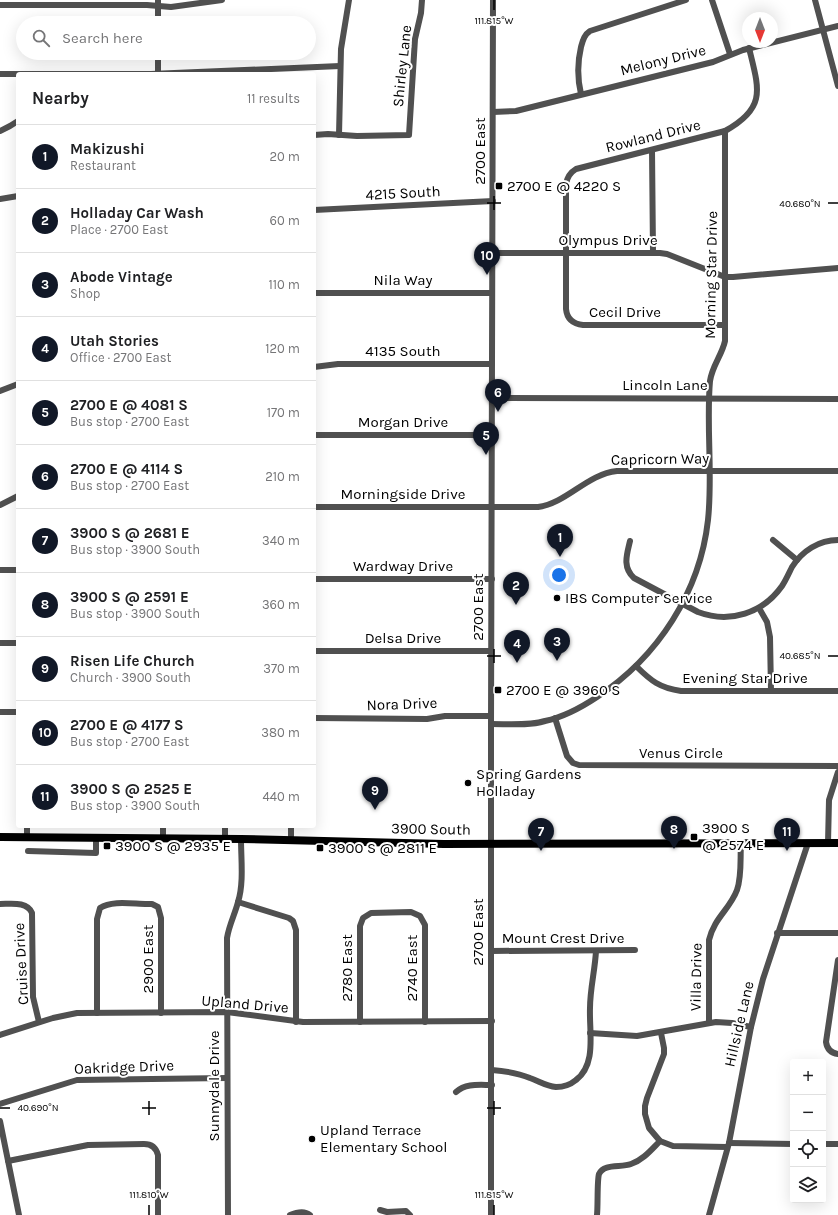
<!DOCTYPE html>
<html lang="en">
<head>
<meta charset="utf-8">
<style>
  :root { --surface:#fff; --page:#f6f6f6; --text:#202124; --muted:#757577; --line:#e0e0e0; --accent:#111827 }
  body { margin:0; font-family:Karla,sans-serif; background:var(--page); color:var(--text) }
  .controls { position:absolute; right:12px; bottom:12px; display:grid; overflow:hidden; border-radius:4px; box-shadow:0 4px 16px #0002 }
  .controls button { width:36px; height:36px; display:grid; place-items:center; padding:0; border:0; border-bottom:1px solid var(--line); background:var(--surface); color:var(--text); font:20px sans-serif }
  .compass { position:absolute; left:742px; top:12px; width:36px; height:36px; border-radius:50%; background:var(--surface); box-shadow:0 4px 16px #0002; rotate:180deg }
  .you { position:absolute; left:559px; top:575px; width:14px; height:14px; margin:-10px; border:3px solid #fff; border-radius:50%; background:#1a73e8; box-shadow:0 0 0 6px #1a73e833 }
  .badge { display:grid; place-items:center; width:26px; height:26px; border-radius:50%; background:var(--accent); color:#fff; font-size:13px; font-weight:700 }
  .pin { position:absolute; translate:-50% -33px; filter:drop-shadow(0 1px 2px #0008) }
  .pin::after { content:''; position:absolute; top:21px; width:14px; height:12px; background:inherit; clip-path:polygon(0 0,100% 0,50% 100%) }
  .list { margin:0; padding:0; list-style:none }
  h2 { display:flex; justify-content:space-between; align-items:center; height:52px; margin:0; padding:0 16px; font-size:17px }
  h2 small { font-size:13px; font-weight:400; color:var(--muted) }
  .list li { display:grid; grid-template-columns:26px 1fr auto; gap:12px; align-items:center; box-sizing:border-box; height:64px; padding:0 16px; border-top:1px solid var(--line) }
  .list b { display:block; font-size:15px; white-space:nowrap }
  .list p { margin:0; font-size:13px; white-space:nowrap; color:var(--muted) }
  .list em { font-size:13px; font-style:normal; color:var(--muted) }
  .icon { flex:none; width:22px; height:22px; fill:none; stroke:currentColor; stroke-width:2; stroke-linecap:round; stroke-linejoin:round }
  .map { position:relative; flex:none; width:838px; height:1215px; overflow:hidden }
  .search { position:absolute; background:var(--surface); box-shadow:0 4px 16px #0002; left:16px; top:16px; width:300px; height:44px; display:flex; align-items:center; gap:10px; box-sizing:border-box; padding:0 14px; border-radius:22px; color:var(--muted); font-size:15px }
  .panel { position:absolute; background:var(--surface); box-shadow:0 4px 16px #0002; left:16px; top:72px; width:300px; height:756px; border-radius:4px }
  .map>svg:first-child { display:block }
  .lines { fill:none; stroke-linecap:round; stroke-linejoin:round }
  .minor { stroke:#505050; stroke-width:6 }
  .major { stroke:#000; stroke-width:8 }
  .ticks { fill:none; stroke:#000; stroke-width:1.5 }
  .poi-dot { fill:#000; stroke:#fff; stroke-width:1.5 }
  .labels { text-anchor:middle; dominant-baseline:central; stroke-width:4; stroke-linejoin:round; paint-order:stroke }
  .street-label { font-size:15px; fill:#000; stroke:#fff }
  .poi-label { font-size:15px; fill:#000; stroke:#fff; text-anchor:start }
  .ticks-label { font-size:10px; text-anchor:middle; fill:#000; stroke:#fff; stroke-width:4; stroke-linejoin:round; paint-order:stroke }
</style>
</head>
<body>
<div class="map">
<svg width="838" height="1215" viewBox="0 0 838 1215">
  <rect width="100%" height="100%" fill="#fff"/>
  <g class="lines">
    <g class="minor">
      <path d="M 712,0 L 730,54"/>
      <path d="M 815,0 L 838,86"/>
      <path d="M 0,5 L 147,5 L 171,7 L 222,0"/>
      <path d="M 158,23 L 158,0"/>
      <path d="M 0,74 L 151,74 L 340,66"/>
      <path d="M 158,74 L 158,53"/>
      <path d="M 581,94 C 577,77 577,64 581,47 C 583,40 584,35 590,31 L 686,0"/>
      <path d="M 493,112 L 516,111 L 713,62 L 743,50 L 838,26"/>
      <path d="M 0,131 L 10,126 L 18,121"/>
      <path d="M 314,135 L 328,134 L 357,136 L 409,135 L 415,39 L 421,13 L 422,0"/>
      <path d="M 339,135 L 341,49 L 349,0"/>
      <path d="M 652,150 L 653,253"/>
      <path d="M 0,199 L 18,196"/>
      <path d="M 314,210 L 493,201"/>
      <path d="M 492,253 L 660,253 L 667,254 L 725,277 L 733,277 L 838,268"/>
      <path d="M 314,293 L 492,293"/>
      <path d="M 725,325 L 583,325 C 573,324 567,319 566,309 L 566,184 C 567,178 571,172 576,169 L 725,131 C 767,108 759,89 749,48"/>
      <path d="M 314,367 L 338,364 L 492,364"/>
      <path d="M 0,391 L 18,384"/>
      <path d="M 492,398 L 838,399"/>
      <path d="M 314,435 L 492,435"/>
      <path d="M 0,505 L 18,496"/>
      <path d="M 314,507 L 538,507 C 567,503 587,474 617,471 L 838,471"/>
      <path d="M 773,540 L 797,560"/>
      <path d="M 630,541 C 627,554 622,567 634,578 L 698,612 C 730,624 763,613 782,586 C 786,580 789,573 792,567 C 802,551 819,540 838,540"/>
      <path d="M 0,570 L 18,570"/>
      <path d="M 314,579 L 492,579"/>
      <path d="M 759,608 L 767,622 L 770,637 L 771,691"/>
      <path d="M 0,643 L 18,643"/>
      <path d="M 314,651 L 491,651"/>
      <path d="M 636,666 C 651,681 660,688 681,691 L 838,691"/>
      <path d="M 0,712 L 18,712"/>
      <path d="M 314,718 L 427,719 L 445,716 L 491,716"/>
      <path d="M 555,718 L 567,756 L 573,763 L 579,765 L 838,766"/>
      <path d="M 491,724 C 509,724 528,726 545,721 C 564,717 582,707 597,697 C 658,657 700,592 708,520 C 713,474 706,426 710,381 C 712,366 722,355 725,341 L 725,131"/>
      <path d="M 27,837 L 27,826"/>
      <path d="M 163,839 L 163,826"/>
      <path d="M 225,839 L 225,826"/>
      <path d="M 291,840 L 291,826"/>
      <path d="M 828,843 L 829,800 L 838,772"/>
      <path d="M 28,851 L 96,853 L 96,838"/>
      <path d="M 238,902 L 289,918 L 293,921 L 296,930 L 296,1022"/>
      <path d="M 0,904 C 11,904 27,901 32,913 L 33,997 L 39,1022"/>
      <path d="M 777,933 L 838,933"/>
      <path d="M 491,951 L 635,950"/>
      <path d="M 838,960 L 826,1042 C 827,1049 831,1053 838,1054"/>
      <path d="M 97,1013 L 97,919 L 100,908 C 112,900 133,904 147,904 L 152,904 L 158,907 L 161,918 L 161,1013"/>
      <path d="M 360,1022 L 360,926 L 363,918 L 371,913 L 411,912 L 420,916 L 425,925 L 425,1022"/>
      <path d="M 709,1023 L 709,940 C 714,918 730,909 737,890 C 742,876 740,858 741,844"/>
      <path d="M 590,1033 L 637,1036 L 716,1022 L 732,1023 L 751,1027"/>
      <path d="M 661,1033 L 664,1048 L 664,1054 L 647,1098 L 645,1106 L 645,1114 L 649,1128 L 660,1141 L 673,1146 L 727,1147"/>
      <path d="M 0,1035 L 53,1018 L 77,1013 L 227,1012 L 303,1022 L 492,1021"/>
      <path d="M 492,1070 C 505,1071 518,1073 530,1078 C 539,1081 546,1086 556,1087 C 564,1087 570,1085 576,1080 C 597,1064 589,1032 590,1008 C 590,989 595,970 596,951"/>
      <path d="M 456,1092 C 466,1083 479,1085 492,1085"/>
      <path d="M 0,1104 L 77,1080 L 227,1078"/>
      <path d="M 0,1121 L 19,1215"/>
      <path d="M 729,1143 L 793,1144"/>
      <path d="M 823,1144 L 838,1144"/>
      <path d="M 8,1161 L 88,1145 L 144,1144 C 151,1144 156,1147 158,1155 L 158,1215"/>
      <path d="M 380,1210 L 387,1212 L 406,1211 L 410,1215"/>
      <path d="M 228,1215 L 227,938 C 229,925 235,914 238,902 C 244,883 241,859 241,839"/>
      <path d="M 290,1215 C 297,1212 304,1210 310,1215"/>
      <path d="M 491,1215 L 491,724 L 493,0"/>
      <path d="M 597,1215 C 598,1206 597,1180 599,1174 C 604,1163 621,1168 631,1164 C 643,1160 651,1150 660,1141"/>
      <path d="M 709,1215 L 729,1143 L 751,1027 L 763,979 L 808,843"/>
    </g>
    <path class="major" d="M 0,837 L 241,839 L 444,844 L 838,843"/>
  </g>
  <path class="ticks" d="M 494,0 L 494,10M 494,196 L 494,210M 487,203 L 501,203M 828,203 L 838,203M 494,649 L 494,663M 487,656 L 501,656M 828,656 L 838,656M 149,1101 L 149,1115M 494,1101 L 494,1115M 0,1108 L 10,1108M 142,1108 L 156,1108M 487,1108 L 501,1108M 149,1205 L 149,1215M 494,1205 L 494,1215"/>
  <g class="poi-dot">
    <rect x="495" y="182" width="8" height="8" rx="2"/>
    <circle cx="557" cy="598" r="4"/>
    <rect x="494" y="686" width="8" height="8" rx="2"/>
    <circle cx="468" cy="783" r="4"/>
    <rect x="690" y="833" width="8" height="8" rx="2"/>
    <rect x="103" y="842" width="8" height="8" rx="2"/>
    <rect x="316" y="844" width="8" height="8" rx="2"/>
    <circle cx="312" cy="1139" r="4"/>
  </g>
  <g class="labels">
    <g class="street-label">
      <text transform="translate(663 60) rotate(-14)">Melony Drive</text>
      <text transform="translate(402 66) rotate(-84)">Shirley Lane</text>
      <text transform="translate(653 136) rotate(-14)">Rowland Drive</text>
      <text transform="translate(480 151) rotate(-90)">2700 East</text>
      <text transform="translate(403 193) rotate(-3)">4215 South</text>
      <text x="608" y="240">Olympus Drive</text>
      <text transform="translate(711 275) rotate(-89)">Morning Star Drive</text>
      <text x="403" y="280">Nila Way</text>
      <text x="625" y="312">Cecil Drive</text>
      <text x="403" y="351">4135 South</text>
      <text x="665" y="385">Lincoln Lane</text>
      <text x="403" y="422">Morgan Drive</text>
      <text transform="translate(660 459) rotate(-1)">Capricorn Way</text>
      <text x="403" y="494">Morningside Drive</text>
      <text x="403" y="566">Wardway Drive</text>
      <text transform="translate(478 607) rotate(-90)">2700 East</text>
      <text x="403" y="638">Delsa Drive</text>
      <text x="745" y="678">Evening Star Drive</text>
      <text transform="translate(402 704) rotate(-2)">Nora Drive</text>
      <text x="681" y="753">Venus Circle</text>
      <text transform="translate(431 829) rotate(1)">3900 South</text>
      <text transform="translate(478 932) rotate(-90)">2700 East</text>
      <text x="563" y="938">Mount Crest Drive</text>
      <text transform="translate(148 959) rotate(-90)">2900 East</text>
      <text transform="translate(21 964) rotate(-93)">Cruise Drive</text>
      <text transform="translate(347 968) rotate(-90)">2780 East</text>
      <text transform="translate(412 968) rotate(-90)">2740 East</text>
      <text transform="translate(696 977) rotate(-89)">Villa Drive</text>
      <text transform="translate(245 1004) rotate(5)">Upland Drive</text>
      <text transform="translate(739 1024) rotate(-77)">Hillside Lane</text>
      <text transform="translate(124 1067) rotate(-2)">Oakridge Drive</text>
      <text transform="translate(214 1086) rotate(-90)">Sunnydale Drive</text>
    </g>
    <g class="poi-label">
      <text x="507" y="186">2700 E @ 4220 S</text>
      <text x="565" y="598">IBS Computer Service</text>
      <text x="506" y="690">2700 E @ 3960 S</text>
      <text x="476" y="774">Spring Gardens<tspan x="476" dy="17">Holladay</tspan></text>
      <text x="702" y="828">3900 S<tspan x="702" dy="17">@ 2574 E</tspan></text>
      <text x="115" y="846">3900 S @ 2935 E</text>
      <text x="328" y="848">3900 S @ 2811 E</text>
      <text x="320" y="1130">Upland Terrace<tspan x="320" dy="17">Elementary School</tspan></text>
    </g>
  </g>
  <g class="ticks-label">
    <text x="494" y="24">111.815°W</text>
    <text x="800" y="207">40.680°N</text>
    <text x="800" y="659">40.685°N</text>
    <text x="38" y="1111">40.690°N</text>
    <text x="149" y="1198">111.810°W</text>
    <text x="494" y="1198">111.815°W</text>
  </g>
</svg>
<div class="controls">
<button>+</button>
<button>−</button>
<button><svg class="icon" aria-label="locate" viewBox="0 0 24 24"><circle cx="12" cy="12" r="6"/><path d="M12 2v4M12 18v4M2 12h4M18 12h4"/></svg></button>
<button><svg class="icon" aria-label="layers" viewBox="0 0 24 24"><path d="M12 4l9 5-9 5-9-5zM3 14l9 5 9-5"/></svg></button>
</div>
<svg class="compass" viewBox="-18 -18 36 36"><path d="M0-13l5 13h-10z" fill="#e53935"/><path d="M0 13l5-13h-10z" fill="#757577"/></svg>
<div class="you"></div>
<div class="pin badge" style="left:560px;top:557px">1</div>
<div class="pin badge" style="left:516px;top:605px">2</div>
<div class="pin badge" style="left:557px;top:661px">3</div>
<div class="pin badge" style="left:517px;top:663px">4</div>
<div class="pin badge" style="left:486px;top:455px">5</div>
<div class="pin badge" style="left:498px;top:412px">6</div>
<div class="pin badge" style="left:541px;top:851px">7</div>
<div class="pin badge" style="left:674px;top:849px">8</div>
<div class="pin badge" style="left:375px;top:810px">9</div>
<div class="pin badge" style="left:487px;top:275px">10</div>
<div class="pin badge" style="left:787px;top:851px">11</div>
<div class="search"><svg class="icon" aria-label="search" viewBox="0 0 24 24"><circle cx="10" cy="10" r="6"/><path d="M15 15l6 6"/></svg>Search here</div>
<section class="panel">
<h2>Nearby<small>11 results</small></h2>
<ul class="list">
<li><span class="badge">1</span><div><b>Makizushi</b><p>Restaurant</p></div><em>20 m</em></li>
<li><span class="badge">2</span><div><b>Holladay Car Wash</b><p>Place · 2700 East</p></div><em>60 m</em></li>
<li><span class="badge">3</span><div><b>Abode Vintage</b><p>Shop</p></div><em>110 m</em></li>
<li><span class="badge">4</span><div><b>Utah Stories</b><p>Office · 2700 East</p></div><em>120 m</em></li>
<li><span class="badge">5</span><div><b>2700 E @ 4081 S</b><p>Bus stop · 2700 East</p></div><em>170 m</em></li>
<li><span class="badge">6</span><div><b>2700 E @ 4114 S</b><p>Bus stop · 2700 East</p></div><em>210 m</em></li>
<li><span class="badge">7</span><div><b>3900 S @ 2681 E</b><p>Bus stop · 3900 South</p></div><em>340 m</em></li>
<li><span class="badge">8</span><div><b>3900 S @ 2591 E</b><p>Bus stop · 3900 South</p></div><em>360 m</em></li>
<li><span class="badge">9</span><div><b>Risen Life Church</b><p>Church · 3900 South</p></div><em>370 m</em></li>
<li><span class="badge">10</span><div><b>2700 E @ 4177 S</b><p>Bus stop · 2700 East</p></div><em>380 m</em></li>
<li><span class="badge">11</span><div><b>3900 S @ 2525 E</b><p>Bus stop · 3900 South</p></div><em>440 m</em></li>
</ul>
</section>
</div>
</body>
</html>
